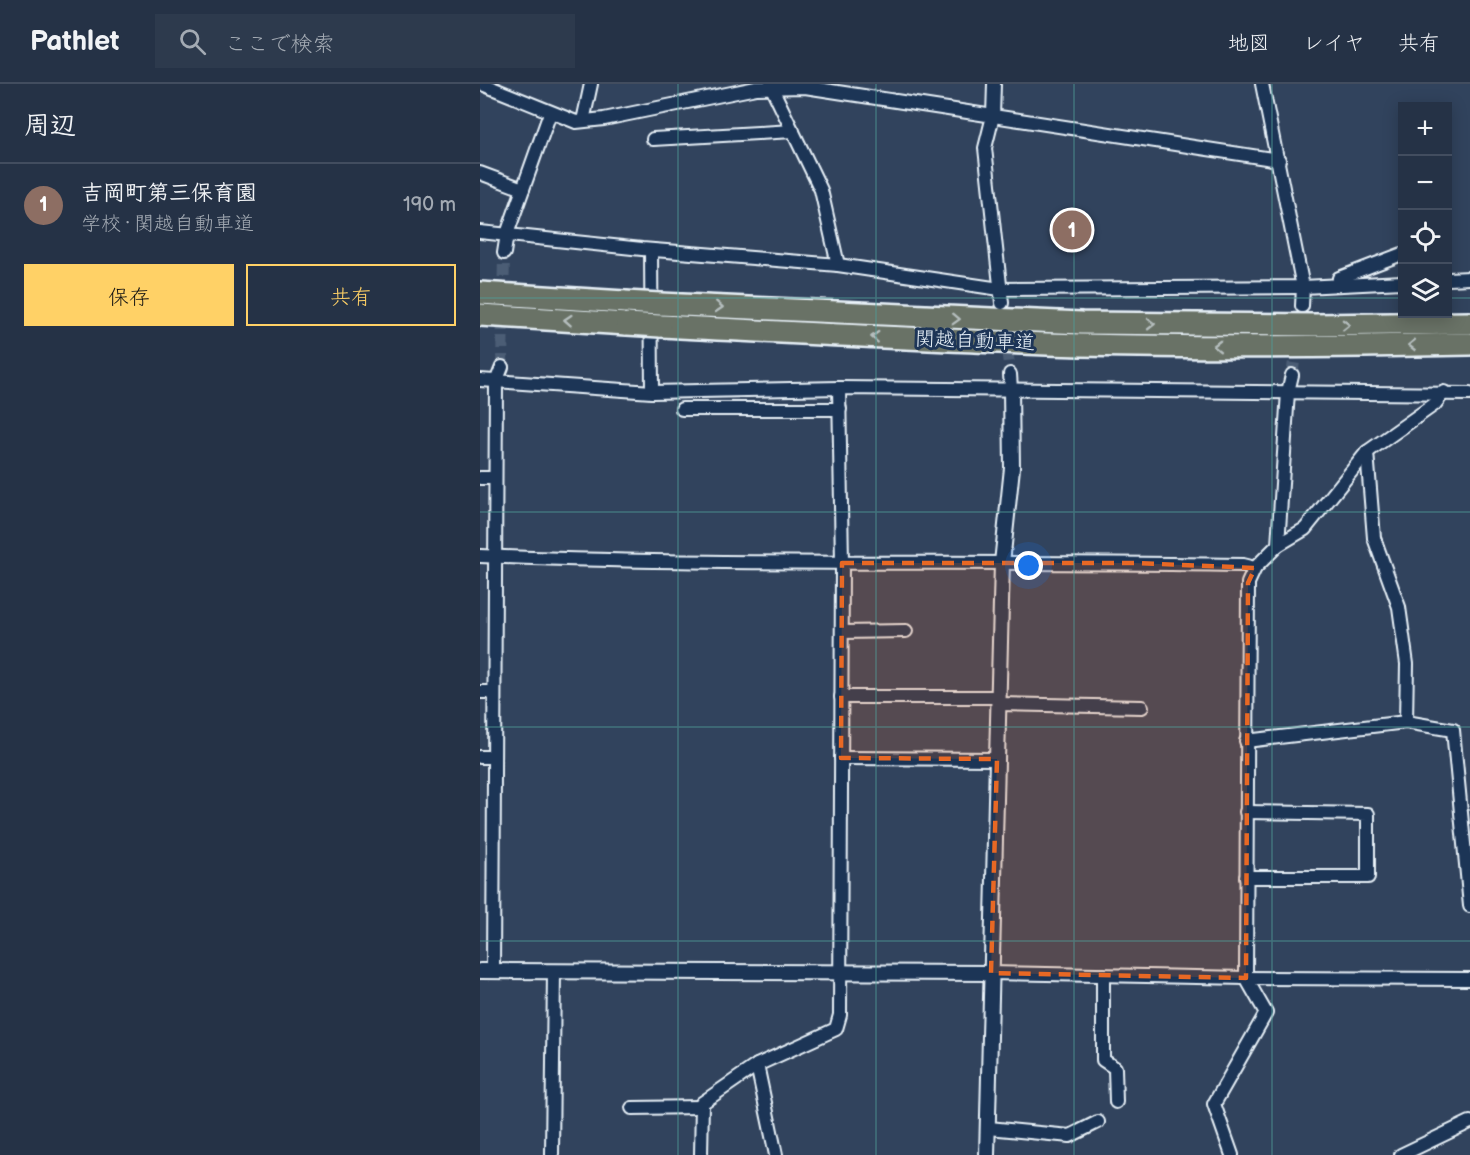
<!DOCTYPE html>
<html lang="ja">
<head>
<meta charset="utf-8">
<style>
  :root { --surface:#253246; --page:#2d3a4d; --text:#f1f3f6; --muted:#a3aab3; --line:#424d5f; --accent:#ffd166 }
  body { margin:0; font-family:"Balsamiq Sans","Klee One",sans-serif; background:var(--page); color:var(--text) }
  .controls { position:absolute; right:18px; top:18px; display:grid; overflow:hidden; border-radius:0px; box-shadow:0 3px 15px #0003 }
  .controls button { width:54px; height:54px; display:grid; place-items:center; padding:0; border:0; border-bottom:2px solid var(--line); background:var(--surface); color:var(--text); font:30px sans-serif }
  .you { position:absolute; left:549px; top:482px; width:21px; height:21px; margin:-15px; border:4px solid #fff; border-radius:50%; background:#1a73e8; box-shadow:0 0 0 9px #1a73e833 }
  .badge { display:grid; place-items:center; width:39px; height:39px; border-radius:50%; background:var(--accent); color:#fff; font-size:20px; font-weight:700 }
  .pin { position:absolute; translate:-50% -50%; border:3px solid #fff; box-shadow:0 2px 6px #0006 }
  .list { margin:0; padding:0; list-style:none }
  h2 { display:flex; justify-content:space-between; align-items:center; height:78px; margin:0; padding:0 24px; font-size:26px }
  h2 small { font-size:20px; font-weight:400; color:var(--muted) }
  .list li { display:grid; grid-template-columns:39px 1fr auto; gap:18px; align-items:center; box-sizing:border-box; height:84px; padding:0 24px; border-top:2px solid var(--line) }
  .list b { display:block; font-size:22px; white-space:nowrap }
  .list p { margin:0; font-size:20px; white-space:nowrap; color:var(--muted) }
  .list em { font-size:20px; font-style:normal; color:var(--muted) }
  .actions { display:flex; gap:12px; padding:18px 24px }
  .actions a { flex:1; padding:14px 0; border:2px solid var(--accent); border-radius:0px; text-align:center; font-size:21px; color:var(--accent) }
  .actions .main { background:var(--accent); color:#111 }
  .icon { flex:none; width:33px; height:33px; fill:none; stroke:currentColor; stroke-width:2; stroke-linecap:round; stroke-linejoin:round }
  .map { position:relative; flex:none; width:990px; height:1071px; overflow:hidden }
  header { display:flex; align-items:center; gap:36px; box-sizing:border-box; height:84px; padding:0 30px; background:var(--surface); border-bottom:2px solid var(--line) }
  header strong { font-size:28px }
  nav { display:flex; gap:33px; margin-inline-start:auto; font-size:21px }
  .search { width:420px; height:54px; background:var(--page); display:flex; align-items:center; gap:15px; box-sizing:border-box; padding:0 21px; border-radius:0px; color:var(--muted); font-size:22px }
  main { display:flex }
  aside { flex:1; background:var(--surface) }
  .map>svg:first-child { display:block }
  .lines { fill:none; stroke-linecap:round; stroke-linejoin:round }
  .minor-tunnel { stroke:#4c5d74; stroke-width:12; stroke-dasharray:12 6; stroke-linecap:butt }
  .minor-casing { stroke:#e8f1f8; stroke-width:16 }
  .tertiary-casing { stroke:#e8f1f8; stroke-width:18 }
  .motorway-casing { stroke:#e8f1f8; stroke-width:26 }
  .minor { stroke:#1d3557; stroke-width:12 }
  .tertiary { stroke:#1d3557; stroke-width:14 }
  .motorway { stroke:#697266; stroke-width:21 }
  .motorway-bridge-casing { stroke:#e8f1f8; stroke-width:26; stroke-linecap:butt }
  .motorway-bridge { stroke:#697266; stroke-width:21 }
  .oneway { stroke:#b5bebe }
  .marked { fill:#e86824; fill-opacity:0.2; stroke:#e86824; stroke-width:4.5; stroke-dasharray:12 8; stroke-linejoin:round }
  .grid { fill:none; stroke:#509b97; stroke-width:1.5; stroke-opacity:0.55 }
  .labels { text-anchor:middle; dominant-baseline:central; stroke-width:6; stroke-linejoin:round; paint-order:stroke }
  .street-label { font-size:20px; fill:#e8f1f8; stroke:#1d3557 }
</style>
</head>
<body>
<header>
<strong>Pathlet</strong>
<div class="search"><svg class="icon" aria-label="search" viewBox="0 0 24 24"><circle cx="10" cy="10" r="6"/><path d="M15 15l6 6"/></svg>ここで検索</div>
<nav><a>地図</a><a>レイヤ</a><a>共有</a></nav>
</header>
<main>
<aside>
<h2>周辺<small></small></h2>
<ul class="list">
<li><span class="badge" style="background:#8d6e63">1</span><div><b>吉岡町第三保育園</b><p>学校 · 関越自動車道</p></div><em>190 m</em></li>
</ul>
<div class="actions"><a class="main">保存</a><a>共有</a></div>
</aside>
<div class="map">
<svg width="990" height="1071" viewBox="0 0 990 1071">
  <rect width="100%" height="100%" fill="#31435d"/>
  <filter id="ink" filterUnits="userSpaceOnUse"><feTurbulence type="fractalNoise" baseFrequency=".0167" numOctaves="2"/><feDisplacementMap in="SourceGraphic" scale="12" xChannelSelector="R" yChannelSelector="G"/><feConvolveMatrix kernelMatrix="1 2 1 2 8 2 1 2 1" color-interpolation-filters="sRGB"/></filter>
  <g filter="url(#ink)">
    <g class="lines">
      <g class="minor-tunnel">
        <path d="M 523,230 L 530,290"/>
        <path d="M 22,283 L 24,169"/>
        <path d="M 812,291 L 822,222"/>
      </g>
      <defs>
        <g id="minor">
          <path d="M 2,0 L 96,38 L 124,35 L 276,4 L 325,3 L 799,76"/>
          <path d="M 514,0 L 513,32 L 505,64 L 522,219"/>
          <path d="M 782,0 L 823,203 L 822,222"/>
          <path d="M 291,2 L 341,106 L 358,181"/>
          <path d="M 103,37 L 111,0"/>
          <path d="M 173,55 L 313,47"/>
          <path d="M 0,89 L 43,105"/>
          <path d="M 0,148 L 162,165 L 358,181 L 520,205 L 823,203 L 922,198"/>
          <path d="M 171,166 L 172,308"/>
          <path d="M 24,169 L 27,150 L 70,29"/>
          <path d="M 968,195 L 990,194"/>
          <path d="M 858,201 L 859,194 L 922,170"/>
          <path d="M 530,290 L 531,305"/>
          <path d="M 0,296 L 172,308 L 359,304 L 990,310"/>
          <path d="M 202,325 L 360,325"/>
          <path d="M 887,368 L 894,454 L 919,523 L 927,580 L 926,638 L 973,646 L 990,822"/>
          <path d="M 0,394 L 15,394"/>
          <path d="M 798,461 L 825,445 L 887,368 L 955,320 L 964,308"/>
          <path d="M 0,472 C 254,483 509,476 763,481 L 775,484"/>
          <path d="M 362,548 L 426,547"/>
          <path d="M 0,608 L 14,608"/>
          <path d="M 361,613 L 519,613"/>
          <path d="M 518,620 L 662,623"/>
          <path d="M 766,657 L 926,638"/>
          <path d="M 0,673 L 14,673"/>
          <path d="M 361,674 L 517,675"/>
          <path d="M 766,728 L 888,730 L 888,793 L 766,793"/>
          <path d="M 13,887 L 16,298 L 22,283"/>
          <path d="M 511,889 L 766,894 L 990,895"/>
          <path d="M 623,891 L 623,976 L 635,984 L 636,1018"/>
          <path d="M 277,981 L 296,1071"/>
          <path d="M 152,1024 L 222,1023"/>
          <path d="M 509,1044 L 590,1052 L 618,1038"/>
          <path d="M 72,1071 L 74,887"/>
          <path d="M 221,1071 L 222,1019 L 277,981 L 356,945 L 360,931 L 362,479 L 359,304"/>
          <path d="M 752,1071 L 734,1020 L 786,929 L 766,894 L 768,499 L 775,484 L 798,461 L 808,308 L 812,291"/>
          <path d="M 921,1071 L 990,1038"/>
        </g>
        <g id="tertiary">
          <path d="M 0,887 L 511,889"/>
          <path d="M 507,1071 L 522,479 L 532,384 L 531,305"/>
        </g>
        <g id="motorway">
          <path d="M 0,209 L 145,218"/>
          <path d="M 180,220 L 602,239 L 834,241 L 990,239"/>
          <path d="M 0,231 L 147,240"/>
          <path d="M 180,242 C 320,249 460,257 601,261 C 730,264 860,263 990,260"/>
        </g>
      </defs>
      <use href="#minor" class="minor-casing"/>
      <use href="#tertiary" class="tertiary-casing"/>
      <use href="#motorway" class="motorway-casing"/>
      <use href="#minor" class="minor"/>
      <use href="#tertiary" class="tertiary"/>
      <use href="#motorway" class="motorway"/>
      <defs>
        <g id="motorway-bridge">
          <path d="M 145,218 L 180,220"/>
          <path d="M 147,240 L 180,242"/>
        </g>
      </defs>
      <use href="#motorway-bridge" class="motorway-bridge-casing"/>
      <use href="#motorway-bridge" class="motorway-bridge"/>
    </g>
    <defs><path id="oneway-chevron" d="M-2-3.5L2.5 0L-2 3.5" fill="none" stroke-width="1.6" stroke-linecap="round" stroke-linejoin="round" transform="scale(1.5)"/></defs>
    <g class="oneway">
      <use href="#oneway-chevron" transform="translate(239 223) rotate(3)"/>
      <use href="#oneway-chevron" transform="translate(476 235) rotate(2)"/>
      <use href="#oneway-chevron" transform="translate(88 236) rotate(-176)"/>
      <use href="#oneway-chevron" transform="translate(671 240)"/>
      <use href="#oneway-chevron" transform="translate(866 241) rotate(-1)"/>
      <use href="#oneway-chevron" transform="translate(395 253) rotate(-177)"/>
      <use href="#oneway-chevron" transform="translate(932 261) rotate(179)"/>
      <use href="#oneway-chevron" transform="translate(737 262) rotate(-179)"/>
    </g>
  </g>
  <path class="marked" d="M 362,479 L 655,479 L 775,484 L 768,499 L 766,894 L 511,889 L 517,675 L 361,674 Z"/>
  <path class="grid" d="M 198,0 L 198,1071M 396,0 L 396,1071M 594,0 L 594,1071M 792,0 L 792,1071M 0,214 L 922,214M 968,214 L 990,214M 0,428 L 990,428M 0,643 L 990,643M 0,857 L 990,857"/>
  <g class="labels">
    <g class="street-label">
      <text transform="translate(495 257) rotate(2)">関越自動車道</text>
    </g>
  </g>
</svg>
<div class="controls">
<button>+</button>
<button>−</button>
<button><svg class="icon" aria-label="locate" viewBox="0 0 24 24"><circle cx="12" cy="12" r="6"/><path d="M12 2v4M12 18v4M2 12h4M18 12h4"/></svg></button>
<button><svg class="icon" aria-label="layers" viewBox="0 0 24 24"><path d="M12 4l9 5-9 5-9-5zM3 14l9 5 9-5"/></svg></button>
</div>
<div class="you"></div>
<div class="pin badge" style="left:592px;top:146px;background:#8d6e63">1</div>
</div>
</main>
</body>
</html>
